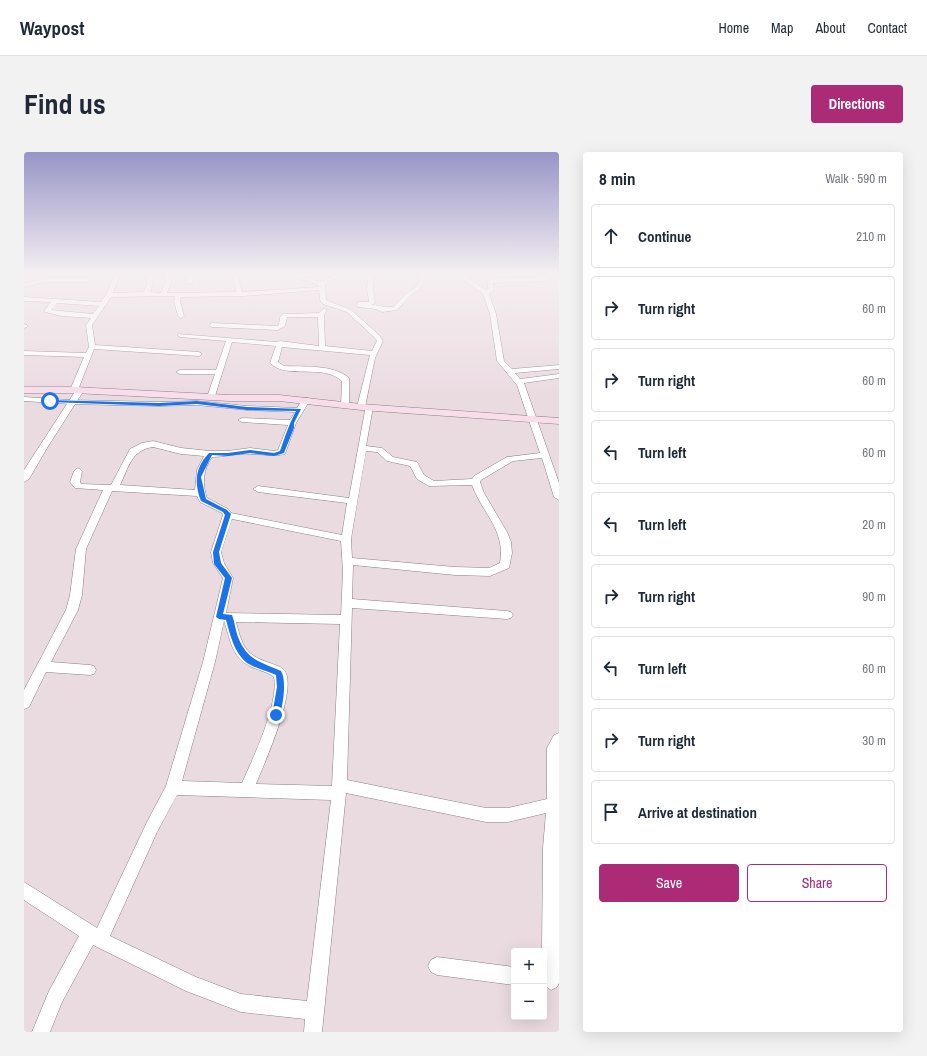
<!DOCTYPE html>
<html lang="en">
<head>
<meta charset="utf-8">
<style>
  :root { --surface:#fff; --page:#f2f2f3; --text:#1f2937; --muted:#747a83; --line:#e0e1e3; --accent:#ac2b77 }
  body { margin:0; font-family:"Archivo Narrow",sans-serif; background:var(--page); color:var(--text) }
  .controls { position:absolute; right:12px; bottom:12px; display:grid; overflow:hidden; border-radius:4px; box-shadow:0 4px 16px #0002 }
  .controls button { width:36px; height:36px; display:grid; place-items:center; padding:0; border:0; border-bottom:1px solid var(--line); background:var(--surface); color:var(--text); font:20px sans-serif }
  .stop { position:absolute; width:12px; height:12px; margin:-9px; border:3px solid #1a73e8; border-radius:50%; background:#fff }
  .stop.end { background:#1a73e8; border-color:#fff; box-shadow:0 1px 4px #0008 }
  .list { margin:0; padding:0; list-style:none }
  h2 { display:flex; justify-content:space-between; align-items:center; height:52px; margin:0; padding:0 16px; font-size:17px }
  h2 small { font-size:13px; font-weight:400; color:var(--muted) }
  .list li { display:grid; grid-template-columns:26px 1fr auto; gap:12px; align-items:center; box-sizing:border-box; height:64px; margin:0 8px 8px; padding:0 8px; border:1px solid var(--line); border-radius:4px }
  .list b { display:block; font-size:15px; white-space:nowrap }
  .list em { font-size:13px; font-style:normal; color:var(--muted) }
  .actions { display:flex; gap:8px; padding:12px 16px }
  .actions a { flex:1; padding:9px 0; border:1px solid var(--accent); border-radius:4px; text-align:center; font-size:14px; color:var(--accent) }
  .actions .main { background:var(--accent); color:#fff }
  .icon { flex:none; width:22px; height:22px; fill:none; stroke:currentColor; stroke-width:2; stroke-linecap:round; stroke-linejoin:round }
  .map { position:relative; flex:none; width:535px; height:880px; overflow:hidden; border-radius:4px }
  header { display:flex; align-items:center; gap:24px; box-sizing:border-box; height:56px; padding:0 20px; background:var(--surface); border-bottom:1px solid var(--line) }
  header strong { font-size:19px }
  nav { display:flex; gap:22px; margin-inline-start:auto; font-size:14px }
  .intro { display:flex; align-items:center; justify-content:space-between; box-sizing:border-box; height:96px; padding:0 24px }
  h1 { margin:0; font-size:28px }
  .button { padding:10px 18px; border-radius:4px; background:var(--accent); color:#fff; font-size:14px; font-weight:700 }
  main { display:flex; gap:24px; padding:0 24px }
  aside { flex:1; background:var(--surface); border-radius:4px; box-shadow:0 4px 16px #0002 }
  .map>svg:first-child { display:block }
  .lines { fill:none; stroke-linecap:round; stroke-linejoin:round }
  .minor-casing { stroke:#8d7f86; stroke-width:1 }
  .tertiary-casing { stroke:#8d7f86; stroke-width:1 }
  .secondary-casing { stroke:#8d7f86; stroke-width:1 }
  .minor { fill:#fff; fill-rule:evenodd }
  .tertiary { fill:#fff; fill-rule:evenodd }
  .secondary { fill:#f8ddea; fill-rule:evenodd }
  .route { fill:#1a73e8 }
</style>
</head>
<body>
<header>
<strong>Waypost</strong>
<nav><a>Home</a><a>Map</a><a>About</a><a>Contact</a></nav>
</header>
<div class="intro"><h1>Find us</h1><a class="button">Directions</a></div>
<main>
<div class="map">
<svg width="535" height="880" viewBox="0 0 535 880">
  <rect width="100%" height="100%" fill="#eadbe1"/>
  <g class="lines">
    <defs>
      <g id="minor">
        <path d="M 23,121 L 29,121 L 24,126 L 64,126 L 67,128 L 64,130 L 21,130 L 0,135 L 0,131 L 16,128 Z"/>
        <path d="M 91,121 L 96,121 L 89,141 L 120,140 L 123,131 L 122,121 L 127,121 L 129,131 L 126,140 L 137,141 L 141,131 L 141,121 L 146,121 L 147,131 L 143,141 L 212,140 L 208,121 L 213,121 L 218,140 L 295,135 L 295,133 L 261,122 L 261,121 L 267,121 L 297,130 L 301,128 L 294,121 L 299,121 L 305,126 L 314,121 L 319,121 L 301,133 L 302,148 L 327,158 L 355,183 L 359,189 L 351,206 L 341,255 L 337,257 L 333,255 L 346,203 L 258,195 L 254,210 L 260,214 C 281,215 308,212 325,226 L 325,253 L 321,255 L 317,253 L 318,229 C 298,211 263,228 246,211 L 252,194 L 208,190 L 190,247 L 184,247 L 183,245 L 191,222 L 156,222 L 152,220 L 156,218 L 192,218 L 202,189 L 156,185 L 153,183 L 154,182 L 253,190 L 256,189 L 295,194 L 294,165 L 263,165 L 261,174 L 254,178 L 188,175 L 185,173 L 188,171 L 253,174 L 255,173 L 256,165 L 259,162 L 295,161 L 300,156 L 303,158 L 300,163 L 301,194 L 348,199 L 353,189 L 350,185 L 323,160 L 299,152 L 296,148 L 295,138 L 220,144 L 157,145 L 156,149 L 160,164 L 157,166 L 154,164 L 150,149 L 151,144 L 87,145 L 68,173 L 71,193 L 175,200 L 178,202 L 175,204 L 70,197 L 54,238 L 50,240 L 47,240 L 46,238 L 60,205 L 0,203 L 0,199 L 62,201 L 65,195 L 62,173 L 67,166 L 38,164 L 21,160 L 20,159 L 27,150 L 0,149 L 0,145 L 77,150 L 82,143 ZM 33,151 L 75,154 L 69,162 L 27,158 Z"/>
        <path d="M 187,121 L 204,121 L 201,123 L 169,125 L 168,132 L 163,131 L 164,123 Z"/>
        <path d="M 345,121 L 350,121 L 349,136 L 351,151 L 347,153 C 356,153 360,156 369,155 L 383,141 L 392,135 L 399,121 L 404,121 L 396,137 L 387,143 L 373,158 L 358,160 L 352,157 L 334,155 L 332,152 L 335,150 L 345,150 L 343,136 Z"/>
        <path d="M 430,121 L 436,121 L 462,138 L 464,137 L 463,129 L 466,127 L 523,125 L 526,127 L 523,129 L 469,131 L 470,138 L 465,142 L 472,162 L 480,209 L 488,217 L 535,213 L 535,217 L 491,221 L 496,227 L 535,222 L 535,226 L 500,231 L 535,331 L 535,348 L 530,345 L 518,306 L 489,309 L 457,328 L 456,330 L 460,341 L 483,380 L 487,390 L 488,401 L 485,416 L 466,424 L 431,423 L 329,413 L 328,447 L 483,459 L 487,460 L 489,463 L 487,466 L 483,467 L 328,456 L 323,628 L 462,656 L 484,656 L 523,647 L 523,596 L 530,583 L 535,581 L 535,831 L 533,835 L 527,838 L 520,833 L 520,799 L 518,799 L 519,696 L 522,661 L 484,670 L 462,670 L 322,641 L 298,880 L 280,880 L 281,867 L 217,860 L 162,839 L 69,793 L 38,850 L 26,880 L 8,880 L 25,839 L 55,784 L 0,748 L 0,730 L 73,776 L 123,670 L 142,634 L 179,510 L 199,426 L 189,411 L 187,400 L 199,363 L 198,361 L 176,350 L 173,344 L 88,339 L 62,397 L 58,443 L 54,458 L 27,510 L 66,513 L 70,514 L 72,518 L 70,522 L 66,523 L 22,520 L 5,555 L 0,557 L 0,538 L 42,458 L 46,443 L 52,397 L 79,338 L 51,336 L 46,330 L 50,319 L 54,316 L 58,319 L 56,330 L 57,332 L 87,333 L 106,297 L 118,291 L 129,289 L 157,296 L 186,299 L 204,299 L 226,296 L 250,299 L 254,298 L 264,273 L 218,270 L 214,268 L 218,266 L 266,268 L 271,260 L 223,258 L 173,253 L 135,254 L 47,252 L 0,249 L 0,245 L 45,248 L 135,250 L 173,249 L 223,254 L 273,256 L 279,246 L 285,246 L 286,248 L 272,271 L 261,302 C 247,305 240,302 226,302 C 214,301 201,305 188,305 C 179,317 178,333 183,346 L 204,357 L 207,361 L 318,383 L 323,351 L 234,340 L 229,337 L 234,334 L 325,346 L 342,253 L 345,253 L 349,255 L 342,294 L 358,296 L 369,305 L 393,310 L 400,323 L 410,329 L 448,327 L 450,324 L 483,305 L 516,301 L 493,233 L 473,209 L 466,162 L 459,142 ZM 129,295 L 157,302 L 180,304 L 173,318 L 171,338 L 96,333 C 105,315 107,298 129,295 ZM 342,299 L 353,300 L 363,309 L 386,314 L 393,327 L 405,334 L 448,333 C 458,361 482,378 476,411 L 465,416 L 431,415 L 328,406 L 327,387 ZM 208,367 L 317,389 L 319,420 L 317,463 L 202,461 L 209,426 L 200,411 L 197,400 ZM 200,469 C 206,485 207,504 224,513 C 232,518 242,519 250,525 C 255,552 229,606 218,631 L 158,629 L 191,510 ZM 212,470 L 316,472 L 308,634 L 232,632 C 240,612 275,535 260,518 C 256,514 248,512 243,510 C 220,502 218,492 212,470 ZM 153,643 L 307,648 L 283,849 L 217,842 L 172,825 L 86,784 L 133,680 Z"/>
        <path d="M 0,172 L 3,173 L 3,175 L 0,176 Z"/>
        <path d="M 413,805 L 490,815 L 490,833 L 413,823 L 407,820 L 404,814 L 407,808 Z"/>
      </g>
      <path id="tertiary" d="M 56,235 L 60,238 L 23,296 L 5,327 L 0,330 L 0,318 L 52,238 Z"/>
      <path id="secondary" d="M 0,235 L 50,235 L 206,243 L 255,243 L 337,252 L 535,266 L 535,272 L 337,258 L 255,249 L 206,249 L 50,241 L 0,241 Z"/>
    </defs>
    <use href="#minor" class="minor-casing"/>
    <use href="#tertiary" class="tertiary-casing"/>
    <use href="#secondary" class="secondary-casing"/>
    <use href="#minor" class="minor"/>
    <use href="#tertiary" class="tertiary"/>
    <use href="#secondary" class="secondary"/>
  </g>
  <linearGradient id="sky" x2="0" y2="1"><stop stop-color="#9795c6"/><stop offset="0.5" stop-color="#f6eff2"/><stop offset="1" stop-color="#f6eff2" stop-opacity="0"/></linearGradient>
  <rect width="535" height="244" fill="url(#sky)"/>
  <path class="route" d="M 24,248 L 135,251 L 173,249 L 223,255 L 277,257 L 270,271 L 270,276 L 260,301 L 250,304 L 226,301 L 204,304 L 188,303 L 177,325 L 182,347 L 203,358 L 207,362 L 195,400 L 197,411 L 208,426 L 199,462 L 208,463 C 211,470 211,478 214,485 C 223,508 236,510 257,519 C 263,529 259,554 255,565 L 252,566 L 248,563 L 253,535 L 252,523 C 243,519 231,516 223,511 C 210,501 206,482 202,468 L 195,467 L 192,465 L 201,426 L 190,412 L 189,400 L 201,363 L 199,360 L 177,349 C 170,331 171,316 185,301 L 204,301 L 226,298 L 250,301 L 256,299 C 261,285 265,272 272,259 L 223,258 L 173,252 L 135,254 L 26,250 Z"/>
</svg>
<div class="controls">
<button>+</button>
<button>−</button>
</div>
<div class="stop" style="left:26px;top:249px"></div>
<div class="stop end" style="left:252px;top:563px"></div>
</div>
<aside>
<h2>8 min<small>Walk · 590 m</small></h2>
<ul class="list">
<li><svg class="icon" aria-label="ahead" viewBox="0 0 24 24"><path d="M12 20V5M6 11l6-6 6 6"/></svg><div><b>Continue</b></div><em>210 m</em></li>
<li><svg class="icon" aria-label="right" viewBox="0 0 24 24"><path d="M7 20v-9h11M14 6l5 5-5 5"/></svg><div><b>Turn right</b></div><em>60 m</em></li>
<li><svg class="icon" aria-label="right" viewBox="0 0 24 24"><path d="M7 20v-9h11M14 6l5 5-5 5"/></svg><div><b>Turn right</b></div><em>60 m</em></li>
<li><svg class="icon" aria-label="left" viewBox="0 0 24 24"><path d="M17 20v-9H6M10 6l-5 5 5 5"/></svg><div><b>Turn left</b></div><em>60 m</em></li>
<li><svg class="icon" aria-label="left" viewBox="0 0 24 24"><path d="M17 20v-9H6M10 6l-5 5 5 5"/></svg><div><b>Turn left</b></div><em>20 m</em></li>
<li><svg class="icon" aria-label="right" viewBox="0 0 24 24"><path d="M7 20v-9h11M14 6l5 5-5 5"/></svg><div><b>Turn right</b></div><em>90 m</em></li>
<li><svg class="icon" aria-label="left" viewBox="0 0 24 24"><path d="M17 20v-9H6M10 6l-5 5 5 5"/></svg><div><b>Turn left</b></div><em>60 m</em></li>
<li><svg class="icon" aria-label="right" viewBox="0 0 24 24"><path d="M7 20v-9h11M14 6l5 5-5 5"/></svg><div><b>Turn right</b></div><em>30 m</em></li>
<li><svg class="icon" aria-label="arrive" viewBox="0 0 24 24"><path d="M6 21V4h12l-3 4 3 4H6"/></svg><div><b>Arrive at destination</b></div></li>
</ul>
<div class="actions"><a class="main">Save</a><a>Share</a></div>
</aside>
</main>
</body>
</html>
